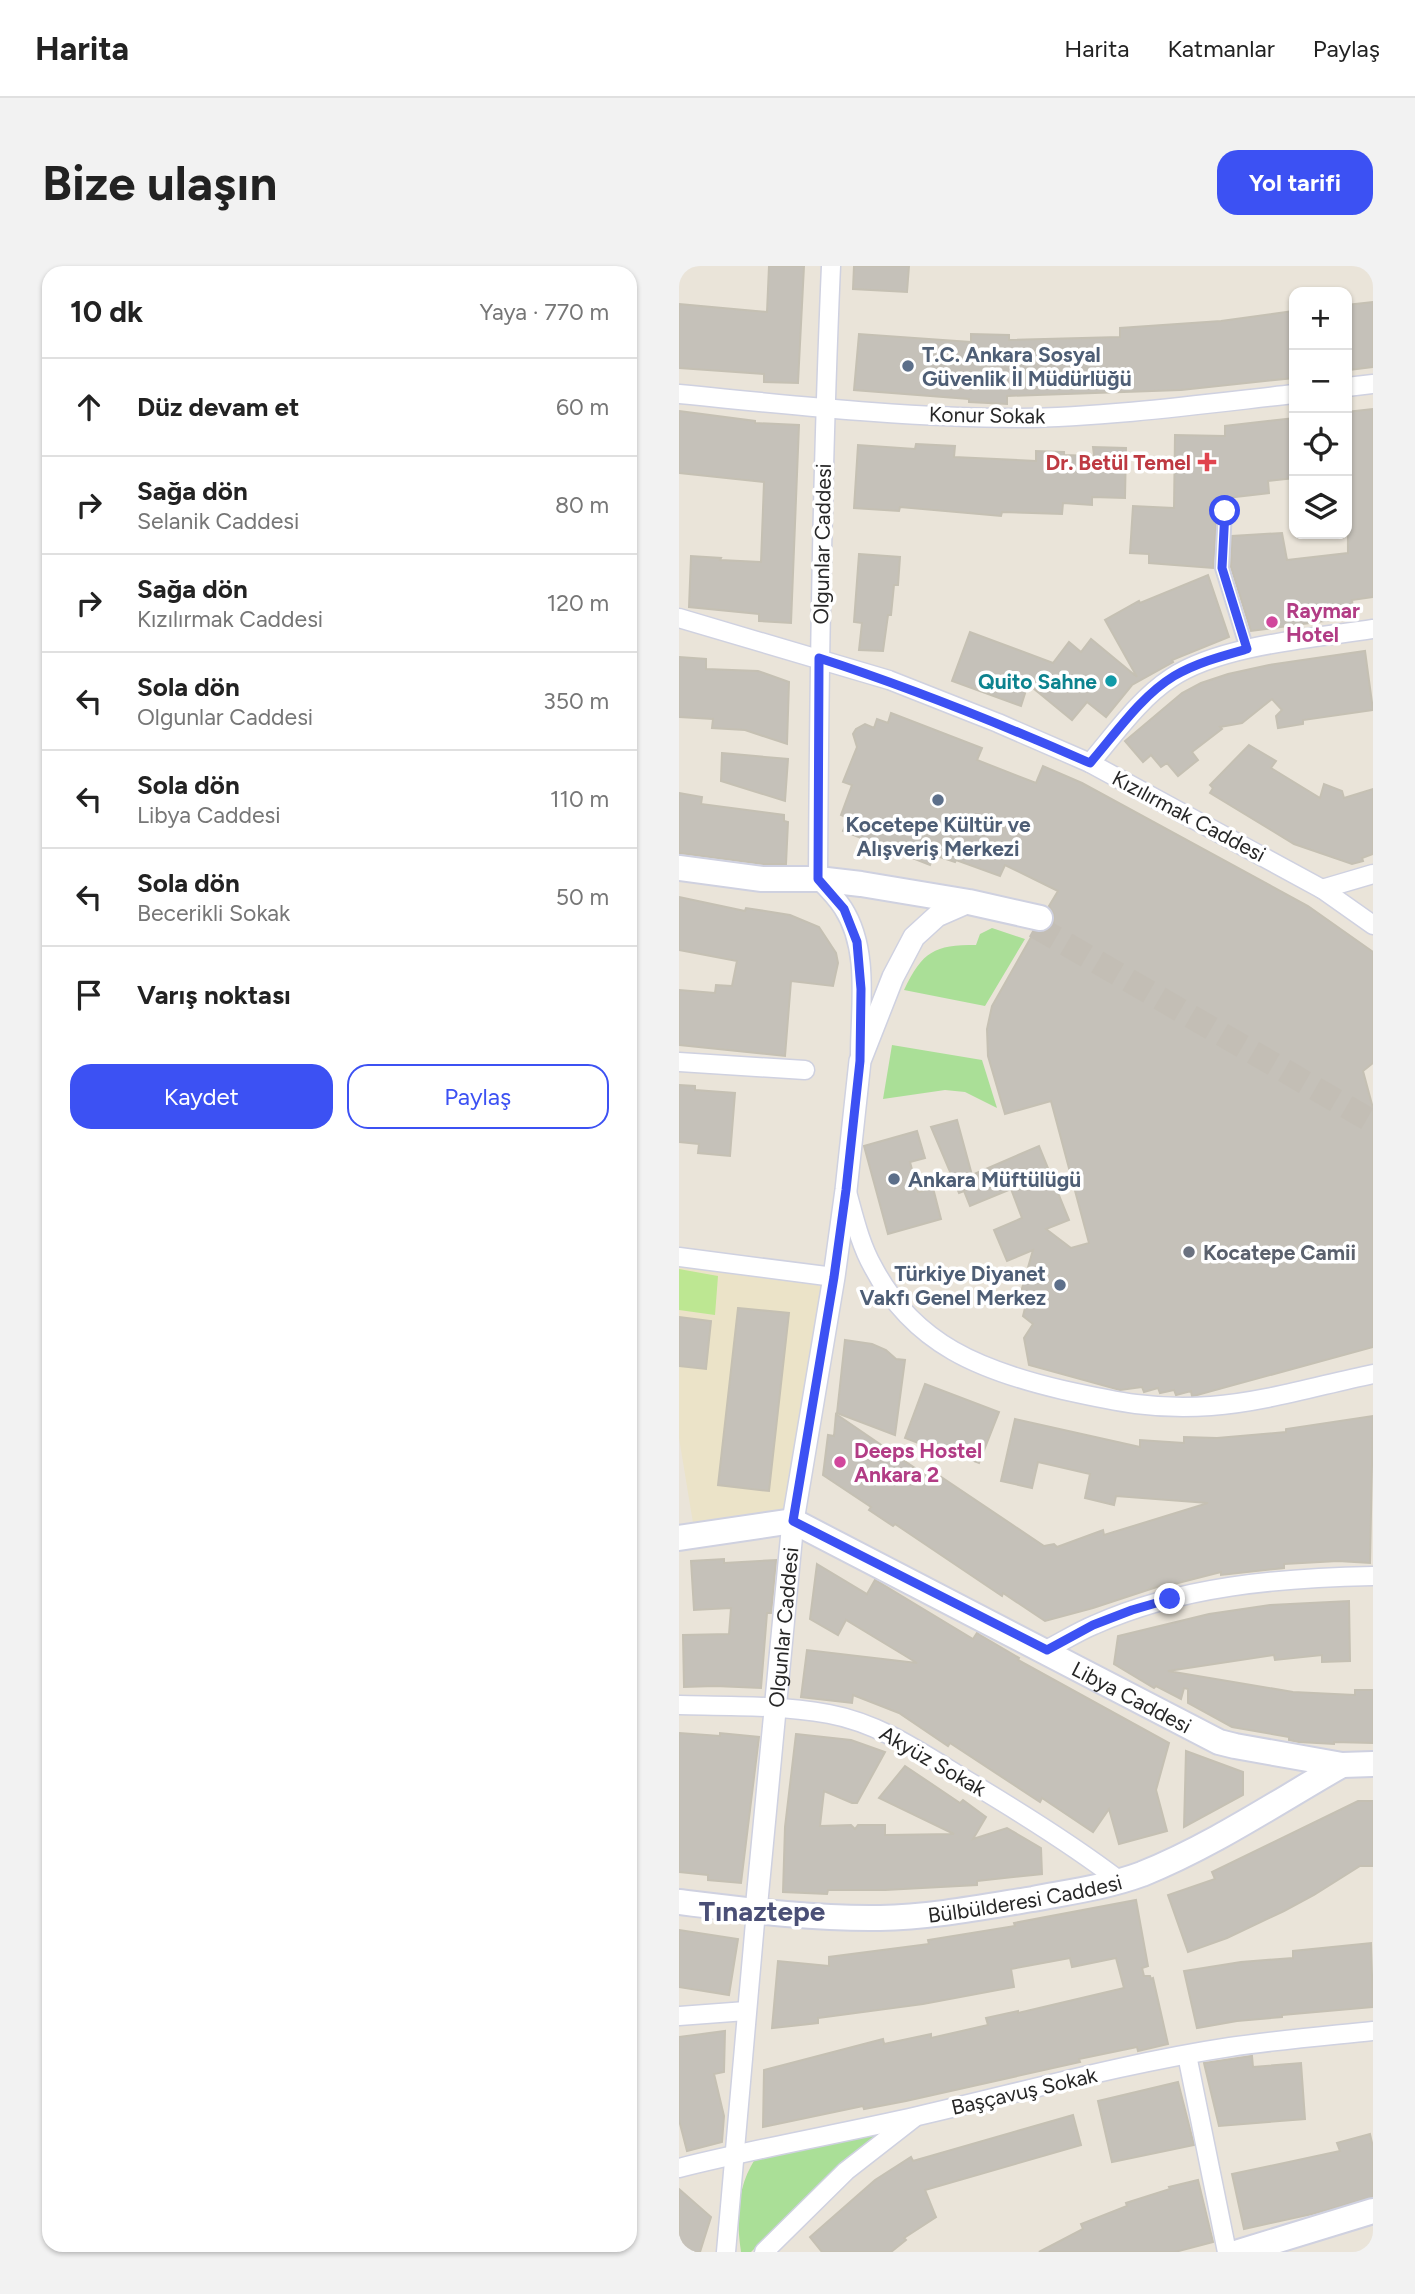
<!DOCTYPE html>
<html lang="tr">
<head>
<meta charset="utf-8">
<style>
  :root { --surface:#fff; --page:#f2f2f2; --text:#222; --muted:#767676; --line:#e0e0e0; --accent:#3c51f3 }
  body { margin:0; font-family:Figtree,sans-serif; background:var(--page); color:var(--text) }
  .controls { position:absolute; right:21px; top:21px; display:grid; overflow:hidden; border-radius:14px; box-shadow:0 2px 5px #0004 }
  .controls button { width:63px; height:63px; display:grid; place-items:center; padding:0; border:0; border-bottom:2px solid var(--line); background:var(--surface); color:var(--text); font:35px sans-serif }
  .stop { position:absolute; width:21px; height:21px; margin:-16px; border:5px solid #3c51f3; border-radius:50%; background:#fff }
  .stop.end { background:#3c51f3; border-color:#fff; box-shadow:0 2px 7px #0008 }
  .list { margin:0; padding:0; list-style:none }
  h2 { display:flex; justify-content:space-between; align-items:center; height:91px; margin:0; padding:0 28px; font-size:30px }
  h2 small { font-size:23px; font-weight:400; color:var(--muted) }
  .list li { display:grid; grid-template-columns:46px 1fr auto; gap:21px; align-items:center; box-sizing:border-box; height:98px; padding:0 28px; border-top:2px solid var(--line) }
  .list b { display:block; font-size:26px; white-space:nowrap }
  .list p { margin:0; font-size:23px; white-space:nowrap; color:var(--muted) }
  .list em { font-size:23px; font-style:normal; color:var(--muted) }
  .actions { display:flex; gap:14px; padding:21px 28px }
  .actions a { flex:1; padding:16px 0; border:2px solid var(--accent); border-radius:21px; text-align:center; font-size:24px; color:var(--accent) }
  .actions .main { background:var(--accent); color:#fff }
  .icon { flex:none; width:38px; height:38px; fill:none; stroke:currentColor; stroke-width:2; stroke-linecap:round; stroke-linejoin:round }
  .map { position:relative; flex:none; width:694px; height:1986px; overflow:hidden; border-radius:21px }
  header { display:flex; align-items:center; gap:42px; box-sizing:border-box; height:98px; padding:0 35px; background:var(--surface); border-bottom:2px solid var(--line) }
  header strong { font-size:33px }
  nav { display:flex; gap:38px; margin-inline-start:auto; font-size:24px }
  .intro { display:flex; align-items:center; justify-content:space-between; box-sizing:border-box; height:168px; padding:0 42px }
  h1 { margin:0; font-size:49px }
  .button { padding:18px 32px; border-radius:21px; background:var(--accent); color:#fff; font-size:24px; font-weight:700 }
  main { display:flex; gap:42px; padding:0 42px }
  aside { flex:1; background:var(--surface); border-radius:21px; box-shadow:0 2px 5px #0004 }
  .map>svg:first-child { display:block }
  .education { fill:#ebe3c8 }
  .green { fill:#aadf97 }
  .pitch { fill:#bde792 }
  .building { fill:#c5c1b9; stroke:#c5c0b3; stroke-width:2 }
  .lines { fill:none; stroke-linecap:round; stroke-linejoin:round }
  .secondary-tunnel { stroke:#c3beb5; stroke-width:24; stroke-dasharray:24 12; stroke-linecap:butt }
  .pedestrian-casing { stroke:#cfd1e0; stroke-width:16 }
  .minor-casing { stroke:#cfd1e0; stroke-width:21 }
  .tertiary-casing { stroke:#cfd1e0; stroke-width:24 }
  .secondary-casing { stroke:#cfd1e0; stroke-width:28 }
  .pedestrian { stroke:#fff; stroke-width:12 }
  .minor { stroke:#fff; stroke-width:18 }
  .tertiary { stroke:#fff; stroke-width:21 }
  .secondary { stroke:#fff; stroke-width:24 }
  .route { stroke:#3c51f3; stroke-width:9 }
  .service-dot { fill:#5c6f8a; stroke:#fff; stroke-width:2.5 }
  .health-dot { fill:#e0444e; stroke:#fff; stroke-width:2.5 }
  .hotel-dot { fill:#d1479c; stroke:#fff; stroke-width:2.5 }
  .culture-dot { fill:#0f9aa8; stroke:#fff; stroke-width:2.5 }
  .worship-dot { fill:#6b7280; stroke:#fff; stroke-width:2.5 }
  .labels { text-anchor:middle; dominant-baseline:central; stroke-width:7; stroke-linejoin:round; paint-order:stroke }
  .service-label { font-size:21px; font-weight:bold; fill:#4e5e75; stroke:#fff; text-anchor:start }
  .street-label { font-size:21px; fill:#272727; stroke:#fff }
  .health-label { font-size:21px; font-weight:bold; fill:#be3a42; stroke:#fff; text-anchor:end }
  .hotel-label { font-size:21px; font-weight:bold; fill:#b23c85; stroke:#fff; text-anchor:start }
  .culture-label { font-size:21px; font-weight:bold; fill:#0d838f; stroke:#fff; text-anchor:end }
  .worship-label { font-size:21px; font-weight:bold; fill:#5b616d; stroke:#fff; text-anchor:start }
  .district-label { font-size:28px; font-weight:bold; fill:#4a4f76; stroke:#fff }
</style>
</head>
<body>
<header>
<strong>Harita</strong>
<nav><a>Harita</a><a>Katmanlar</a><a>Paylaş</a></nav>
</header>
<div class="intro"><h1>Bize ulaşın</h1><a class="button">Yol tarifi</a></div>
<main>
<aside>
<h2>10 dk<small>Yaya · 770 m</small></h2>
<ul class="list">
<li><svg class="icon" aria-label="ahead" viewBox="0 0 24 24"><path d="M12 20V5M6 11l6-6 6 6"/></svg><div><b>Düz devam et</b></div><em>60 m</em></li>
<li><svg class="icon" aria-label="right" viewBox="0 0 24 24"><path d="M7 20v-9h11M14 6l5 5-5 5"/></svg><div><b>Sağa dön</b><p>Selanik Caddesi</p></div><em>80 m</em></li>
<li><svg class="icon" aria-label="right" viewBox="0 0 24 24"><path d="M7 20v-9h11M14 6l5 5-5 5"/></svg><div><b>Sağa dön</b><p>Kızılırmak Caddesi</p></div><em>120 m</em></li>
<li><svg class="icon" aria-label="left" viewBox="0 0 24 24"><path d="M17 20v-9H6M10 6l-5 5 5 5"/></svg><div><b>Sola dön</b><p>Olgunlar Caddesi</p></div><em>350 m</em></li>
<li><svg class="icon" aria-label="left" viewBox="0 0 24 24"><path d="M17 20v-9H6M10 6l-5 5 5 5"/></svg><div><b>Sola dön</b><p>Libya Caddesi</p></div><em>110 m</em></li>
<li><svg class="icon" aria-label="left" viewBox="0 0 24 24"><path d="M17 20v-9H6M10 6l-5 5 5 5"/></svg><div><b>Sola dön</b><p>Becerikli Sokak</p></div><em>50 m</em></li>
<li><svg class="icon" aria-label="arrive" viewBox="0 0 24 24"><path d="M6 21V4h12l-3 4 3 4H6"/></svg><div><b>Varış noktası</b></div></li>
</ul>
<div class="actions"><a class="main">Kaydet</a><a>Paylaş</a></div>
</aside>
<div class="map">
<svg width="694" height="1986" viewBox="0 0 694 1986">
  <rect width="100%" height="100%" fill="#eae4d9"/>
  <path class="education" d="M 0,991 L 155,1011 L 114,1255 L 16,1269 L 0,1172 Z"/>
  <g class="green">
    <path d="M 313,662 L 346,673 L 306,740 L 225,724 C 244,685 255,679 297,679 L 301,668 Z"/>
    <path d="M 213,779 L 303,794 L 318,842 L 286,826 L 266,824 L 204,833 Z"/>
    <path d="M 210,1864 L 148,1911 L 72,1986 L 62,1986 C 57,1952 58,1922 76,1893 Z"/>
  </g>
  <path class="pitch" d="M 0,1003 L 39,1010 L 36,1049 L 0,1044 Z"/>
  <g class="building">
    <path d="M 90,0 L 125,0 L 119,117 L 85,116 L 85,108 L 0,102 L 0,38 L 88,46 Z"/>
    <path d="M 175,0 L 230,0 L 228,26 L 174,23 Z"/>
    <path d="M 694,36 L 694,101 L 669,104 L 668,39 Z"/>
    <path d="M 615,45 L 615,112 L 502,124 L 328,130 L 328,138 L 290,136 L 290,133 L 175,124 L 180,68 L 292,76 L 292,68 L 330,69 L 330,74 L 441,71 L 441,62 L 542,55 Z"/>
    <path d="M 694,143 L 694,331 L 673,334 L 675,351 L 572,365 L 552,301 L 553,270 L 603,267 L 608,294 L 669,287 L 668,146 Z"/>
    <path d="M 0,145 L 76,155 L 76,157 L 120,159 L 112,357 L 80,355 L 80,348 L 10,341 L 12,290 L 42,292 L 41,294 L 82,296 L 85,216 L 0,207 Z"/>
    <path d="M 615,152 L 615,212 L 589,215 L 590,227 L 539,233 L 534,302 L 470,297 L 470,288 L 451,287 L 454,240 L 495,242 L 496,169 L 546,170 L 546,160 Z"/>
    <path d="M 237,178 L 276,180 L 275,191 L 357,195 L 357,185 L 385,186 L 385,189 L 415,190 L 414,181 L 447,182 L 446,232 L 413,231 L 413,239 L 384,237 L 383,248 L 323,246 L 322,250 L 221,241 L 220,245 L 175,242 L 179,179 L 236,183 Z"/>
    <path d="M 180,288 L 221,291 L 219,319 L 215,319 L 212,349 L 209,349 L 204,385 L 180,384 L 183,357 L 175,356 Z"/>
    <path d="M 529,309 L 550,371 L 493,394 L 494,396 L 453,419 L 427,451 L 408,436 L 393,454 L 349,418 L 342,440 L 273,415 L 291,366 L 374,397 L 390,376 L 402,386 L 412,373 L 458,411 L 426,354 L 460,335 L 461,337 Z"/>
    <path d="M 686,385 L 694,444 L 624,454 L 624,458 L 599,462 L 597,450 L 603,444 L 593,433 L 563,457 L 541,461 L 543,463 L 513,486 L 519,494 L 499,510 L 488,497 L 482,501 L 472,489 L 464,496 L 446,475 L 503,427 L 522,417 L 549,408 L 590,399 Z"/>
    <path d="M 0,391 L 27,393 L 27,403 L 79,405 L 110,416 L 108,478 L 66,464 L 33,462 L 34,453 L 0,451 Z"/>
    <path d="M 212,447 L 303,482 L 298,494 L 357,517 L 364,500 L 403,517 L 629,640 L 694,686 L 694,797 L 684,805 L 694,842 L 694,1081 L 518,1129 L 513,1130 L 512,1125 L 497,1129 L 495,1124 L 481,1127 L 479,1122 L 465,1126 L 463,1121 L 441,1124 L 350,1099 L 345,1072 L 354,1058 L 344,1050 L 347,1038 L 340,1033 L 354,984 L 328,995 L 315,964 L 343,952 L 332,923 L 291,940 L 285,925 L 280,927 L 252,861 L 278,854 L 293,909 L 360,880 L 390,954 L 367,963 L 392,982 L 410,977 L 372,835 L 326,848 L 309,790 L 308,763 L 313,740 L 355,666 L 365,666 L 372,662 L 375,656 L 375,648 L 370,640 L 379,625 L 326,599 L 321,610 L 277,594 L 276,596 L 255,589 L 251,599 L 164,565 L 169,552 L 162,549 L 173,519 L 164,516 L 178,481 L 174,468 L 177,463 L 186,458 L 195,462 L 198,453 L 209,457 Z"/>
    <path d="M 570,479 L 597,495 L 592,502 L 641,532 L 645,518 L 663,525 L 665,532 L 694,523 L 694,588 L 683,592 L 684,595 L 673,598 L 615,578 L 531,527 L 534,522 L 531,519 Z"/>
    <path d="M 43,487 L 109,493 L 106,535 L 42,515 Z"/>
    <path d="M 0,527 L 23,531 L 22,538 L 105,549 L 105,555 L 109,556 L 107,598 L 84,598 L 0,587 Z"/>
    <path d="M 0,631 L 66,645 L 67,642 L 111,649 L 140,661 L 157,687 L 159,697 L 154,720 L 112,715 L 106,790 L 0,779 L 0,724 L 36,727 L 37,719 L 53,720 L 58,695 L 0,684 Z"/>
    <path d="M 0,819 L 16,820 L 16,824 L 56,827 L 51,890 L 19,887 L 20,878 L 0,876 Z"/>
    <path d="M 238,865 L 246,892 L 231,896 L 239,926 L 254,922 L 262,953 L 209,968 L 185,880 Z"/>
    <path d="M 59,1042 L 110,1047 L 90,1225 L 39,1219 Z"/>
    <path d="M 0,1051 L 32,1055 L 27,1103 L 0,1100 Z"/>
    <path d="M 166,1074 L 193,1078 L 207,1084 L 217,1093 L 226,1094 L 216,1169 L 158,1147 Z"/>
    <path d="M 246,1118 L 320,1146 L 300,1197 L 261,1182 L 260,1185 L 226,1172 Z"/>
    <path d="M 157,1148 L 214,1187 L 214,1191 L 224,1194 L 258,1217 L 262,1211 L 365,1280 L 375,1278 L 378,1281 L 424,1264 L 425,1269 L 529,1237 L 437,1230 L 435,1239 L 406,1232 L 411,1208 L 359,1196 L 353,1222 L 322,1215 L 336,1153 L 461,1181 L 461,1174 L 505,1177 L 505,1171 L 538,1172 L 607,1166 L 607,1163 L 694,1150 L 691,1297 L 659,1295 L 605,1298 L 605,1302 L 542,1309 L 542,1306 L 491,1319 L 490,1317 L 414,1342 L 366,1355 L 324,1327 L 323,1330 L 216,1258 L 214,1260 L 190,1244 L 192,1241 L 144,1209 L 149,1169 L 155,1170 Z"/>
    <path d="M 45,1293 L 45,1297 L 97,1294 L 92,1347 L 88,1347 L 82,1422 L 36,1420 L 5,1421 L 4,1369 L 50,1368 L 52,1342 L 15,1344 L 12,1295 Z"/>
    <path d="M 138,1298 L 188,1328 L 196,1314 L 294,1373 L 298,1367 L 301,1369 L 340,1392 L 339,1394 L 490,1477 L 477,1524 L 488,1565 L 440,1578 L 430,1543 L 414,1566 L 363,1532 L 361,1536 L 271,1477 L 269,1480 L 220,1447 L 174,1429 L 173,1437 L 122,1431 L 128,1384 L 238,1397 L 167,1354 L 159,1369 L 131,1353 Z"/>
    <path d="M 670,1335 L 671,1395 L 643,1396 L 643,1389 L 596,1394 L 595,1389 L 489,1405 L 614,1426 L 676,1429 L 676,1424 L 694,1424 L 694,1477 L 655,1476 L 655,1478 L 620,1476 L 610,1474 L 610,1471 L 553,1461 L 509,1437 L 509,1423 L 505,1422 L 502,1433 L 477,1420 L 475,1422 L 435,1398 L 439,1370 L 530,1348 L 591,1339 Z"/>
    <path d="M 0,1467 L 41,1470 L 41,1467 L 80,1471 L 62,1617 L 29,1614 L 29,1609 L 0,1606 Z"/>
    <path d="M 117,1468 L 172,1474 L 206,1486 L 178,1537 L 173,1537 L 145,1525 L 141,1560 L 172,1559 L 176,1563 L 179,1559 L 206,1559 L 206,1569 L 275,1568 L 200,1532 L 226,1500 L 281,1537 L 284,1534 L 307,1551 L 294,1573 L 328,1562 L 362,1582 L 363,1608 L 298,1615 L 298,1619 L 206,1624 L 149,1624 L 148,1628 L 104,1626 L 106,1561 Z"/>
    <path d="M 507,1485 L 564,1506 L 564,1529 L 505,1561 Z"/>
    <path d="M 679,1535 L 694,1535 L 694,1600 L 681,1600 L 635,1629 L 605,1645 L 548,1672 L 509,1686 L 489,1629 L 536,1613 L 533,1606 Z"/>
    <path d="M 457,1634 L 469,1700 L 463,1702 L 465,1710 L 471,1710 L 472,1713 L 474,1712 L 489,1778 L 459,1785 L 458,1781 L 400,1793 L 401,1796 L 227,1835 L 185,1843 L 184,1840 L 84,1861 L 85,1804 L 204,1773 L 205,1778 L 252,1768 L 252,1772 L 309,1759 L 307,1752 L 339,1745 L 339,1747 L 445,1722 L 437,1692 L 393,1701 L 391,1692 L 332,1703 L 335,1721 L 244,1738 L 139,1752 L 139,1757 L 93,1762 L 99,1695 L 150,1700 L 150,1691 L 250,1678 L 249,1674 L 336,1660 L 335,1657 Z"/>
    <path d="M 0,1664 L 59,1673 L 50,1729 L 0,1721 Z"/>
    <path d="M 692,1677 L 694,1741 L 603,1749 L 603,1751 L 558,1755 L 518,1762 L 505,1705 L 562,1696 L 614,1692 L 614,1685 Z"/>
    <path d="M 46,1765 L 45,1806 L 35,1808 L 45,1850 L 43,1876 L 8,1885 L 0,1854 L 0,1771 Z"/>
    <path d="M 573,1790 L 574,1801 L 622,1797 L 626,1853 L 540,1860 L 525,1797 Z"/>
    <path d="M 499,1816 L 515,1879 L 433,1896 L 419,1835 Z"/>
    <path d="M 394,1849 L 402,1879 L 246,1924 L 257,1951 L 225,1972 L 227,1974 L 212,1986 L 143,1986 L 131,1971 L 196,1914 L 232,1891 L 234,1895 Z"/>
    <path d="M 691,1868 L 694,1881 L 694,1931 L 633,1948 L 565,1963 L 553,1908 L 661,1885 L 658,1877 Z"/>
    <path d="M 519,1914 L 534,1976 L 496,1986 L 360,1986 L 404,1963 L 402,1958 L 448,1940 L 447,1937 L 491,1923 L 490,1921 Z"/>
    <path d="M 0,1923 L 32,1951 L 21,1986 L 0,1986 Z"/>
  </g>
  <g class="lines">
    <path class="secondary-tunnel" d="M 356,660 L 694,856"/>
    <defs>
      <path id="pedestrian" d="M 546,245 L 543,302 L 568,383"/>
      <g id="minor">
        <path d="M 152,0 C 143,204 140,409 139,613 C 148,622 157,631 164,642 C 191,684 181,741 181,788"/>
        <path d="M 668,121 L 694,118"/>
        <path d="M 0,128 C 113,139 226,152 340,152 C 430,151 525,138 615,128"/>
        <path d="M 0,352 L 210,414 L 319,457 L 411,497 L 643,623 L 694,659"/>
        <path d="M 411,497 C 436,468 460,433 492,412 C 541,379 636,372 694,363"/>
        <path d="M 643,623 L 694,608"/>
        <path d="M 0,796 L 126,804"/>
        <path d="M 168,926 C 175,951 181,978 194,1001 C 235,1079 303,1105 384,1124 C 438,1136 475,1144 532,1140 C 586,1136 641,1119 694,1108"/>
        <path d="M 0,991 L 155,1011"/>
        <path d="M 367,1384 C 383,1376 398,1366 415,1359 C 502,1320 600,1312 694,1310"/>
        <path d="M 0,1439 C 50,1440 100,1439 150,1448 C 204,1458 247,1490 294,1518 C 344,1548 394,1579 441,1615"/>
        <path d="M 0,1750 L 67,1745"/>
        <path d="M 508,1789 L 548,1986"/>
        <path d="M 0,1902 C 79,1882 160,1868 239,1850 C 343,1826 446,1797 551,1781 C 598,1774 646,1770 694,1765"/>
        <path d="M 47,1986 L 77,1645"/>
        <path d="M 85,1986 L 167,1905 L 235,1852"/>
      </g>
      <g id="tertiary">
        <path id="s1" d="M 77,1645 L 114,1255 L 155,1011 L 167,924 L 181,795 L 214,711 L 235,671 L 258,650 L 290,636"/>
      </g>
      <g id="secondary">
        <path d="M 0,602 L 83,613 L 139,613 L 182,618 L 290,636 L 361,652"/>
        <path id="s2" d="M 0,1272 L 114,1255 L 540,1476 L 556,1480 L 663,1499 L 694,1498"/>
        <path id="s3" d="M 0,1636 C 66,1644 134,1653 201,1652 C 252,1651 304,1641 354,1633 C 390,1626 428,1621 463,1608 C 533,1580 598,1536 663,1499"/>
        <path d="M 560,1986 L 694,1945"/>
      </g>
    </defs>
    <use href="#pedestrian" class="pedestrian-casing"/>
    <use href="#minor" class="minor-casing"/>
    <use href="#tertiary" class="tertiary-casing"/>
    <use href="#secondary" class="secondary-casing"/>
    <use href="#pedestrian" class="pedestrian"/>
    <use href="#minor" class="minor"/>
    <use href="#tertiary" class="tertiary"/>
    <use href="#secondary" class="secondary"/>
  </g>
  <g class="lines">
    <path class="route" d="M 491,1333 L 453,1344 L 414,1359 L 368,1384 L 114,1255 L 155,1011 L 167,924 L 181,795 L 182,723 L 178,676 L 165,643 L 139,613 L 140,392 C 233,422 322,458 411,497 C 437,467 462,430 495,410 C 517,397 543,390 568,383 L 543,302 L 546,245"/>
  </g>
  <g class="service-dot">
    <circle cx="229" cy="100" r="7"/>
    <circle cx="259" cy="534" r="7"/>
    <circle cx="215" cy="913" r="7"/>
    <circle cx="381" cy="1019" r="7"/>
  </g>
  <path class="health-dot" d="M524.5 185.5h7v7h7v7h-7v7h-7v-7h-7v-7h7z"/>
  <g class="hotel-dot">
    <circle cx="593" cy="356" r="7"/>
    <circle cx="161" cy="1196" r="7"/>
  </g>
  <circle class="culture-dot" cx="432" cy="415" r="7"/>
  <circle class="worship-dot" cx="510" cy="986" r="7"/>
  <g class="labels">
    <g class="service-label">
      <text x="243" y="88">T.C. Ankara Sosyal<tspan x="243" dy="24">Güvenlik İl Müdürlüğü</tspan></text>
      <text x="259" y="558" text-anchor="middle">Kocetepe Kültür ve<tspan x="259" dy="24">Alışveriş Merkezi</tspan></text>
      <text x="229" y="913">Ankara Müftülügü</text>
      <text x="367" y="1007" text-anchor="end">Türkiye Diyanet<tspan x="367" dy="24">Vakfı Genel Merkez</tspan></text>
    </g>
    <g class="street-label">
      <text transform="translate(308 149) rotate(1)">Konur Sokak</text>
      <text transform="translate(143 278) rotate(-89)">Olgunlar Caddesi</text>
      <text transform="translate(510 550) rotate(28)">Kızılırmak Caddesi</text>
      <text stroke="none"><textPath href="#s1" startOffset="285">Olgunlar Caddesi</textPath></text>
      <text stroke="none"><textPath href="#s2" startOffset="497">Libya Caddesi</textPath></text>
      <text transform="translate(254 1495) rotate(30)">Akyüz Sokak</text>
      <text stroke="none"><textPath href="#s3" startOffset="348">Bülbülderesi Caddesi</textPath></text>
      <text transform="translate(345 1825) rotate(-13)">Başçavuş Sokak</text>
    </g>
    <g class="health-label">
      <text x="512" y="196">Dr. Betül Temel</text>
    </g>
    <g class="hotel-label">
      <text x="607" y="344">Raymar<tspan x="607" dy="24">Hotel</tspan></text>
      <text x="175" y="1184">Deeps Hostel<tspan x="175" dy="24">Ankara 2</tspan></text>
    </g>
    <g class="culture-label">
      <text x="418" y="415">Quito Sahne</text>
    </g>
    <g class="worship-label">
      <text x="524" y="986">Kocatepe Camii</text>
    </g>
    <g class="district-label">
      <text x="83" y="1645">Tınaztepe</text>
    </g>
  </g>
</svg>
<div class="controls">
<button>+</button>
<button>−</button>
<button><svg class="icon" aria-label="locate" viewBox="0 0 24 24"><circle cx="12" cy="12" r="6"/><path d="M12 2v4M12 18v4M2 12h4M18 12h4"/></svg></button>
<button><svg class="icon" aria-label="layers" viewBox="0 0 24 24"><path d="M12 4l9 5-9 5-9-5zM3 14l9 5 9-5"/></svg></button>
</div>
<div class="stop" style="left:546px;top:245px"></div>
<div class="stop end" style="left:491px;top:1333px"></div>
</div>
</main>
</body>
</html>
